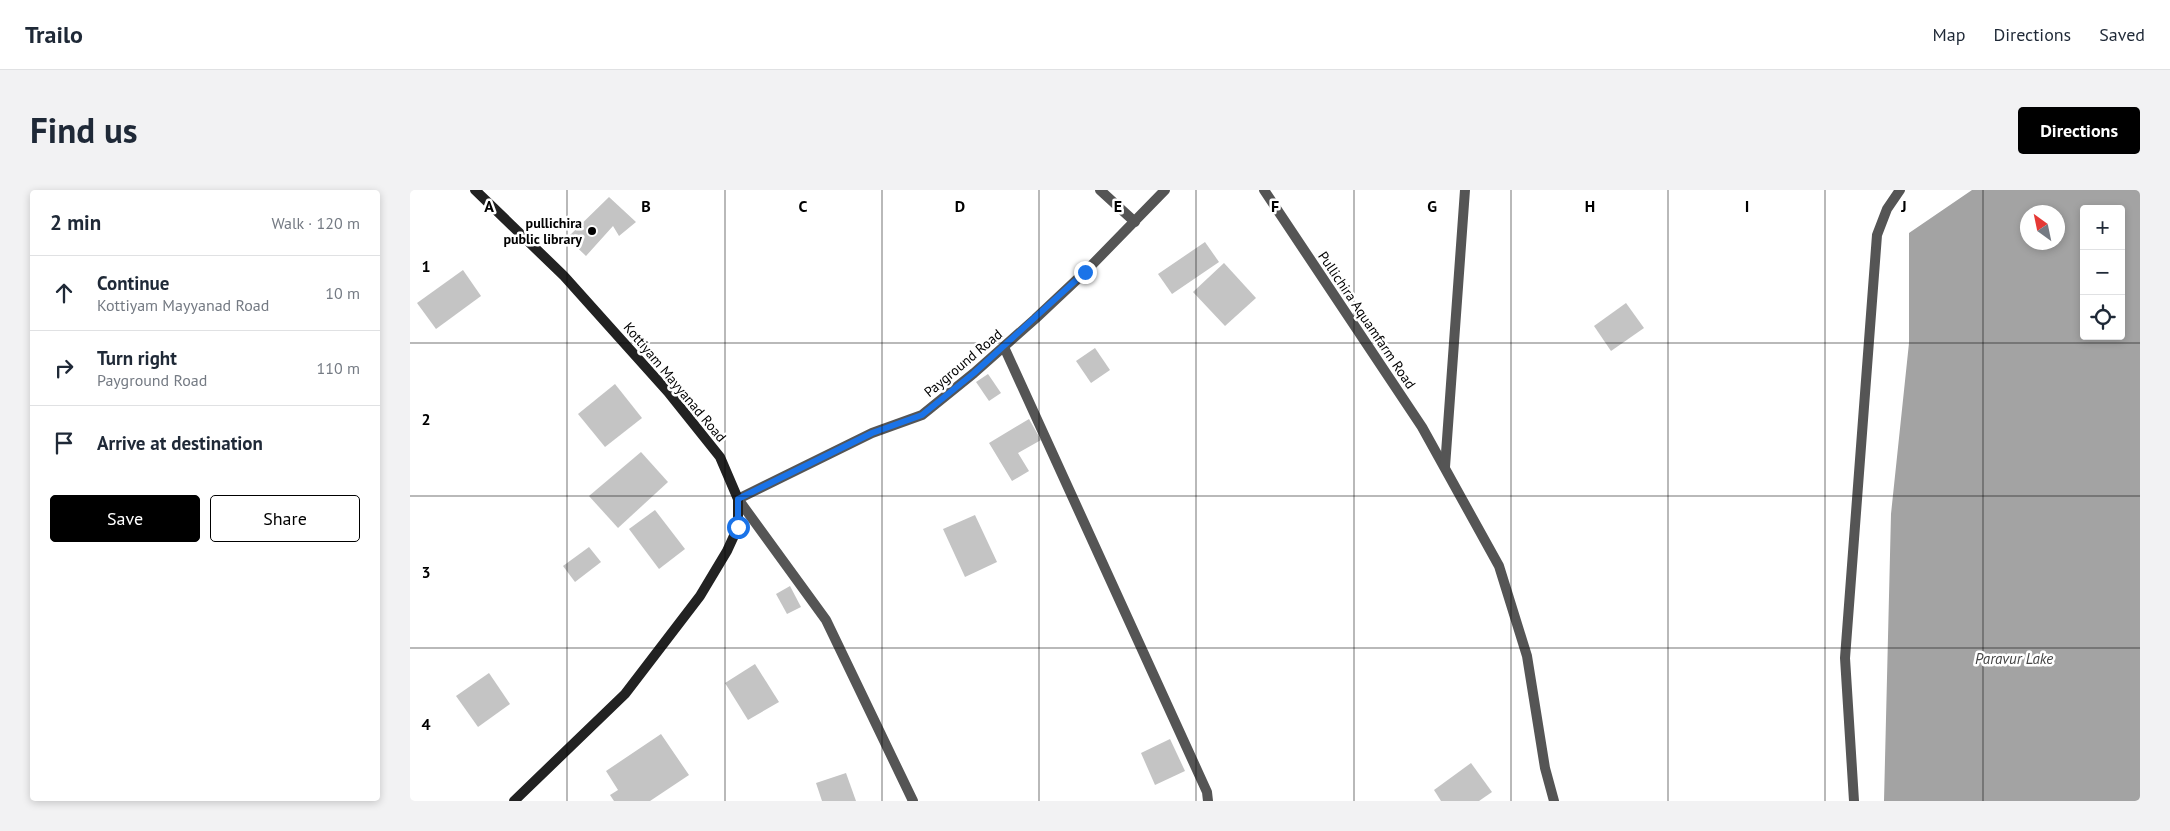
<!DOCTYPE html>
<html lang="en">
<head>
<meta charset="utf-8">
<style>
  :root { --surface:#fff; --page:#f2f2f3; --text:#1f2937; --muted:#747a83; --line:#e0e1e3; --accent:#000 }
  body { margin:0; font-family:"PT Sans",sans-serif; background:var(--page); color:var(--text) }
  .controls { position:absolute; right:15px; top:15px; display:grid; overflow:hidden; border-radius:5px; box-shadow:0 2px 8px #0003 }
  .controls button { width:45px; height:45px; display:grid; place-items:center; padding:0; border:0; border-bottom:1px solid var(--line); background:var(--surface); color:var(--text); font:25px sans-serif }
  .compass { position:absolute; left:1610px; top:15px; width:45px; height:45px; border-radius:50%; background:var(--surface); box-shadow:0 2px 8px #0003; rotate:327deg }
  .stop { position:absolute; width:15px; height:15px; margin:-11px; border:4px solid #1a73e8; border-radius:50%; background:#fff }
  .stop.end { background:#1a73e8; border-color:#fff; box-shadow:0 1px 5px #0008 }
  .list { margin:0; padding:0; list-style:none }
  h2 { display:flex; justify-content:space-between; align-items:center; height:65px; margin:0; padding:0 20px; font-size:21px }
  h2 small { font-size:16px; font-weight:400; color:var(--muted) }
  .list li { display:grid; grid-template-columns:32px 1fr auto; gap:15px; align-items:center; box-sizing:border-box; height:75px; padding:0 20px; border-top:1px solid var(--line) }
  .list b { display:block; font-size:19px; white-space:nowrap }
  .list p { margin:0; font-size:16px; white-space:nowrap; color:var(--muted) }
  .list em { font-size:16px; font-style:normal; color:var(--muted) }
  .actions { display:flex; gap:10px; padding:15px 20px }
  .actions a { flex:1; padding:11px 0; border:1px solid var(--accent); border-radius:5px; text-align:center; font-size:18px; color:var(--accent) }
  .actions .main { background:var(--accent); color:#fff }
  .icon { flex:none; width:28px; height:28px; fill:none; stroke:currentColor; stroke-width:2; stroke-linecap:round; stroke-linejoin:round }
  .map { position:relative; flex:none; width:1730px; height:611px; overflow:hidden; border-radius:5px }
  header { display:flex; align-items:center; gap:30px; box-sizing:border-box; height:70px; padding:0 25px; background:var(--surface); border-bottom:1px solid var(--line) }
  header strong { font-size:24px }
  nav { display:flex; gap:28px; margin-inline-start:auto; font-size:18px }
  .intro { display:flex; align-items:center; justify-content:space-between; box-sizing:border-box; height:120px; padding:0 30px }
  h1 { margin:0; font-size:35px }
  .button { padding:12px 22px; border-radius:5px; background:var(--accent); color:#fff; font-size:18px; font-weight:700 }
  main { display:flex; gap:30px; padding:0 30px }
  aside { flex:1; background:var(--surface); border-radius:5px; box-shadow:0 2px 8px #0003 }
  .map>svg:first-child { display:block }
  .water { fill:#a3a3a3; fill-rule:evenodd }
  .building { fill:#c4c4c4 }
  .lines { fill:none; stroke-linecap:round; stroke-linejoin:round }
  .lane { stroke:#555; stroke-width:10 }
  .street { stroke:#555; stroke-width:10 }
  .secondary { stroke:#222; stroke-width:10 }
  .route { stroke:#1a73e8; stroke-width:6 }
  .grid { fill:none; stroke:#000; stroke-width:1; stroke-opacity:0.55 }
  .poi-dot { fill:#000; stroke:#fff; stroke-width:2 }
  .labels { text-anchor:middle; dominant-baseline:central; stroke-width:5; stroke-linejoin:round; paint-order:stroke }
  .poi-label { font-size:14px; font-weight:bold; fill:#000; stroke:#fff; text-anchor:end }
  .street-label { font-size:14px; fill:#000; stroke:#fff }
  .water-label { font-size:15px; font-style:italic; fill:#444; stroke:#fff }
  .grid-label { font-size:16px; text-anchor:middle; font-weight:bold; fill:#000; stroke:#fff; stroke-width:5; stroke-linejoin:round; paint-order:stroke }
</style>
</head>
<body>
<header>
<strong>Trailo</strong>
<nav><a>Map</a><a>Directions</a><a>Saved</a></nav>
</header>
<div class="intro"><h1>Find us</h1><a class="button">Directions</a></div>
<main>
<aside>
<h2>2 min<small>Walk · 120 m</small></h2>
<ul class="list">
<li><svg class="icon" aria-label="ahead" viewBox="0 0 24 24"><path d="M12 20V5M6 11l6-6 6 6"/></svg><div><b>Continue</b><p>Kottiyam Mayyanad Road</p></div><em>10 m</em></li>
<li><svg class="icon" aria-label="right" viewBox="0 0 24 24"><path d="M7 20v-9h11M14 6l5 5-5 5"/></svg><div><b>Turn right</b><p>Payground Road</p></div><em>110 m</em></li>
<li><svg class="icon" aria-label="arrive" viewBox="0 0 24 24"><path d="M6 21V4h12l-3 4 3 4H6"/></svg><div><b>Arrive at destination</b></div></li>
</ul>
<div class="actions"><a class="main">Save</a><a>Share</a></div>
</aside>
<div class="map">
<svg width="1730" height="611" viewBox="0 0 1730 611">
  <rect width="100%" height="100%" fill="#fff"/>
  <path class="water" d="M 1562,0 L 1730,0 L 1730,611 L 1474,611 L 1481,324 L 1499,153 L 1499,43 ZM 1674,19 L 1711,19 L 1711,146 L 1674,146 ZM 1618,22 L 1648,22 L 1648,52 L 1618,52 Z"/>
  <g class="building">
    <path d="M 199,7 L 226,32 L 209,46 L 203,36 L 176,66 L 157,48 Z"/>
    <path d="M 795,52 L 809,72 L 762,104 L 748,84 Z"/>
    <path d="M 814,73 L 846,108 L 815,136 L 783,102 Z"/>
    <path d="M 53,80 L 71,106 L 26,139 L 7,113 Z"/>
    <path d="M 1216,113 L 1234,138 L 1201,161 L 1184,136 Z"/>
    <path d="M 685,158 L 700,180 L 681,193 L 666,171 Z"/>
    <path d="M 578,184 L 591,203 L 579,211 L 566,192 Z"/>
    <path d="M 205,194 L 232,228 L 195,257 L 168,224 Z"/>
    <path d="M 619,229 L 631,250 L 608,263 L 619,281 L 602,291 L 579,253 Z"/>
    <path d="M 231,262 L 258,292 L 208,338 L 179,306 Z"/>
    <path d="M 245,320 L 275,359 L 249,379 L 219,339 Z"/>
    <path d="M 565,325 L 587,372 L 555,387 L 533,339 Z"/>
    <path d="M 179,357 L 191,372 L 165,392 L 153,376 Z"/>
    <path d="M 380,396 L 391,417 L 377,424 L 366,404 Z"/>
    <path d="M 345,474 L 369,512 L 338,530 L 315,493 Z"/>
    <path d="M 79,483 L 100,514 L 68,537 L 46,506 Z"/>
    <path d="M 251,544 L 279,585 L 240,611 L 204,611 L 200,605 L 208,600 L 196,581 Z"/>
    <path d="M 760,549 L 775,581 L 745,595 L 731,563 Z"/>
    <path d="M 1061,573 L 1082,602 L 1069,611 L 1031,611 L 1024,600 Z"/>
    <path d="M 436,583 L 446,611 L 412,611 L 406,593 Z"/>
  </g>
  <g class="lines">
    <path class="lane" d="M 594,157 L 797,602 L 798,611"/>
    <g class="street">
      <path d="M 690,0 L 725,32"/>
      <path d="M 854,0 L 1012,237 L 1089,376 L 1117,466 L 1135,578 L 1144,611"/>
      <path d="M 1035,277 L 1055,0"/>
      <path d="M 503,611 L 416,430 L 328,309 L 462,243 L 512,225 L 564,183 L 625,129 L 675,82 L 755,0"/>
      <path d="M 1444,611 L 1435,468 L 1467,45 L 1477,19 L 1490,0"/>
    </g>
    <path class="secondary" d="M 65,0 L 154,86 L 258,202 L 310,267 L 328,309 L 328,337 L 317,361 L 290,406 L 215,504 L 104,611"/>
  </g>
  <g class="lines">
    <path class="route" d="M 328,337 L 328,309 L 462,243 L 512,225 L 564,183 L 675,82"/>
  </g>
  <path class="grid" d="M 157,0 L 157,611M 315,0 L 315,611M 472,0 L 472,611M 629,0 L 629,611M 786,0 L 786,611M 944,0 L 944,611M 1101,0 L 1101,611M 1258,0 L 1258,611M 1415,0 L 1415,611M 1573,0 L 1573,611M 0,153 L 1730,153M 0,306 L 1730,306M 0,458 L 1730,458"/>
  <circle class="poi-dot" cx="182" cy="41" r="5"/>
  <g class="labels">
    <g class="poi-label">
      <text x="172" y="33">pullichira<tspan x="172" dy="16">public library</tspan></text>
    </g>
    <g class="street-label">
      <text transform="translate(957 130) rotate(56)">Pullichira Aquamfarm Road</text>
      <text transform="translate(553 173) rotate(-40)">Payground Road</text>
      <text transform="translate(265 192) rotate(50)">Kottiyam Mayyanad Road</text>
    </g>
    <g class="water-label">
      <text x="1604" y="468">Paravur Lake</text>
    </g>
  </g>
  <g class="grid-label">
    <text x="79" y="22">A</text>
    <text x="236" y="22">B</text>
    <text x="393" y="22">C</text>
    <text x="550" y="22">D</text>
    <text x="708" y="22">E</text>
    <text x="865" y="22">F</text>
    <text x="1022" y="22">G</text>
    <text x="1180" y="22">H</text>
    <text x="1337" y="22">I</text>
    <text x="1494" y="22">J</text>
    <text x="16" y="82">1</text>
    <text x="16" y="235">2</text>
    <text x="16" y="388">3</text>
    <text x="16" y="540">4</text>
  </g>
</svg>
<div class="controls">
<button>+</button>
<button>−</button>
<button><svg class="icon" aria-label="locate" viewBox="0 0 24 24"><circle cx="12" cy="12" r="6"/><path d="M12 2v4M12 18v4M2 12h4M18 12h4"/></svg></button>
</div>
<svg class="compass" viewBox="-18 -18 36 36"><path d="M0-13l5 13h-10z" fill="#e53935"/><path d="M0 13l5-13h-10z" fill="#747a83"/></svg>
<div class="stop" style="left:328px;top:337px"></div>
<div class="stop end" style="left:675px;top:82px"></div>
</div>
</main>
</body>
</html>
